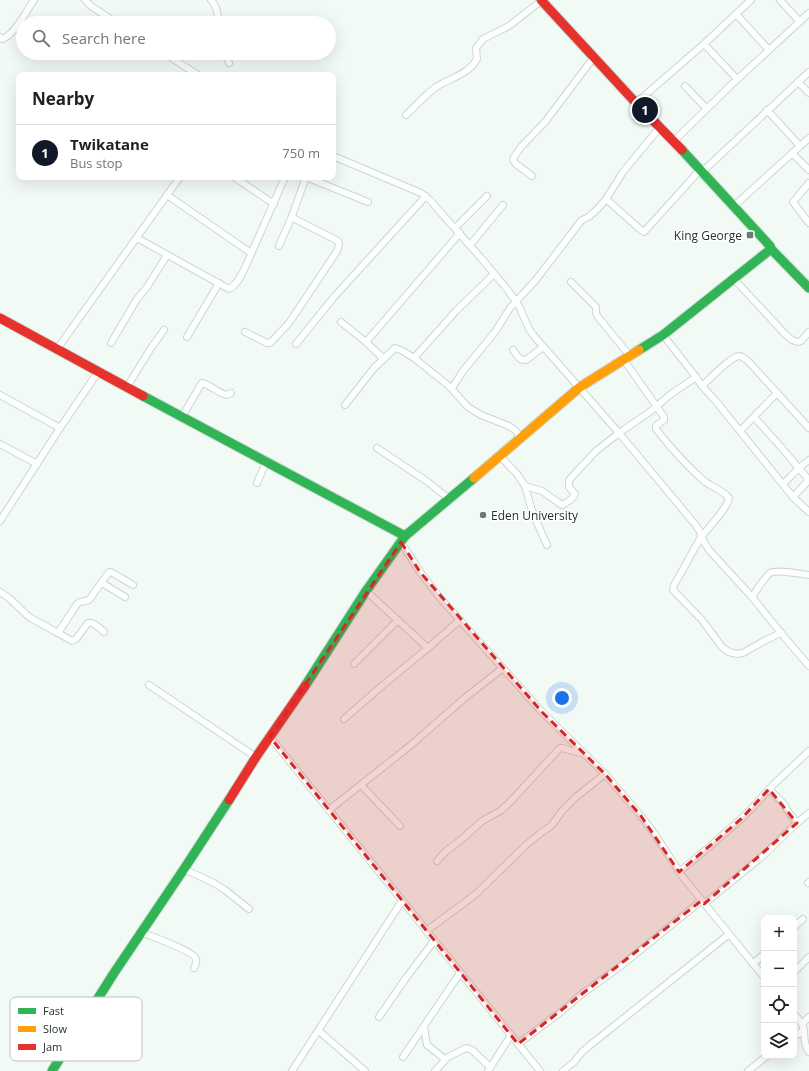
<!DOCTYPE html>
<html lang="en">
<head>
<meta charset="utf-8">
<style>
  :root { --surface:#fff; --page:#f2f2f2; --text:#202124; --muted:#757577; --line:#e0e0e0; --accent:#111827 }
  body { margin:0; font-family:"Open Sans",sans-serif; background:var(--page); color:var(--text) }
  .controls { position:absolute; right:12px; bottom:12px; display:grid; overflow:hidden; border-radius:8px; box-shadow:0 4px 16px #0002 }
  .controls button { width:36px; height:36px; display:grid; place-items:center; padding:0; border:0; border-bottom:1px solid var(--line); background:var(--surface); color:var(--text); font:20px sans-serif }
  .you { position:absolute; left:562px; top:698px; width:14px; height:14px; margin:-10px; border:3px solid #fff; border-radius:50%; background:#1a73e8; box-shadow:0 0 0 6px #1a73e833 }
  .badge { display:grid; place-items:center; width:26px; height:26px; border-radius:50%; background:var(--accent); color:#fff; font-size:13px; font-weight:700 }
  .pin { position:absolute; translate:-50% -50%; border:2px solid #fff; box-shadow:0 1px 4px #0006 }
  .list { margin:0; padding:0; list-style:none }
  h2 { display:flex; justify-content:space-between; align-items:center; height:52px; margin:0; padding:0 16px; font-size:17px }
  h2 small { font-size:13px; font-weight:400; color:var(--muted) }
  .list li { display:grid; grid-template-columns:26px 1fr auto; gap:12px; align-items:center; box-sizing:border-box; height:56px; padding:0 16px; border-top:1px solid var(--line) }
  .list b { display:block; font-size:15px; white-space:nowrap }
  .list p { margin:0; font-size:13px; white-space:nowrap; color:var(--muted) }
  .list em { font-size:13px; font-style:normal; color:var(--muted) }
  .icon { flex:none; width:22px; height:22px; fill:none; stroke:currentColor; stroke-width:2; stroke-linecap:round; stroke-linejoin:round }
  .map { position:relative; flex:none; width:809px; height:1071px; overflow:hidden }
  .search { position:absolute; background:var(--surface); box-shadow:0 4px 16px #0002; left:16px; top:16px; width:320px; height:44px; display:flex; align-items:center; gap:10px; box-sizing:border-box; padding:0 14px; border-radius:22px; color:var(--muted); font-size:15px }
  .panel { position:absolute; background:var(--surface); box-shadow:0 4px 16px #0002; left:16px; top:72px; width:320px; height:108px; border-radius:8px }
  .map>svg:first-child { display:block }
  .lines { fill:none; stroke-linecap:round; stroke-linejoin:round }
  .street-casing { stroke:#ccd7d1; stroke-width:8 }
  .fast-casing { stroke:#ccd7d1; stroke-width:11 }
  .slow-casing { stroke:#ccd7d1; stroke-width:11 }
  .jam-casing { stroke:#ccd7d1; stroke-width:11 }
  .street { stroke:#fdfefe; stroke-width:6 }
  .fast { stroke:#30b455; stroke-width:9 }
  .slow { stroke:#ff9f0a; stroke-width:9 }
  .jam { stroke:#e5322d; stroke-width:9 }
  .marked { fill:#d62828; fill-opacity:0.2; stroke:#d62828; stroke-width:3; stroke-dasharray:8 5; stroke-linejoin:round }
  .poi-dot { fill:#6c7973; stroke:#fff; stroke-width:1.5 }
  .labels { text-anchor:middle; dominant-baseline:central; stroke-width:3; stroke-linejoin:round; paint-order:stroke }
  .poi-label { font-size:12px; fill:#24342c; stroke:#fff; text-anchor:end }
  .key { fill:#fff; stroke:#bdc2c0; stroke-width:1 }
  .key-label { font-size:11px; fill:#24342c }
</style>
</head>
<body>
<div class="map">
<svg width="809" height="1071" viewBox="0 0 809 1071">
  <rect width="100%" height="100%" fill="#f2faf6"/>
  <g class="lines">
    <defs>
      <g id="street">
        <path d="M 85,0 L 91,6 L 117,23"/>
        <path d="M 211,0 C 217,7 218,13 218,23"/>
        <path d="M 780,0 L 800,22"/>
        <path d="M 736,14 L 769,50"/>
        <path d="M 0,37 L 2,39 C 14,36 27,10 34,0"/>
        <path d="M 704,44 L 737,79"/>
        <path d="M 164,53 L 198,75"/>
        <path d="M 225,53 L 229,63"/>
        <path d="M 798,82 L 809,93"/>
        <path d="M 685,86 L 706,108"/>
        <path d="M 636,103 L 704,44 L 751,0"/>
        <path d="M 767,110 L 800,146"/>
        <path d="M 406,115 C 416,106 425,95 436,87 C 450,78 468,75 477,59 L 476,48 L 483,39 L 509,26 L 541,1"/>
        <path d="M 660,127 L 623,172 L 606,199 L 641,230 L 644,232 L 700,170"/>
        <path d="M 674,141 L 729,87 L 809,13"/>
        <path d="M 792,153 L 809,170"/>
        <path d="M 333,156 L 421,193 L 431,201 L 442,214 L 481,258 L 507,289 L 519,306 L 529,329 L 534,336 L 619,433 L 694,523 L 699,530 L 704,542 L 709,550 L 752,597 L 781,633 L 809,666"/>
        <path d="M 702,172 L 809,72"/>
        <path d="M 532,176 L 516,164 L 513,160 L 514,157 L 521,147 L 545,122 L 594,57"/>
        <path d="M 234,177 L 274,204"/>
        <path d="M 306,177 L 368,202"/>
        <path d="M 809,183 L 793,202 L 809,223"/>
        <path d="M 167,195 L 251,253"/>
        <path d="M 733,207 L 809,138"/>
        <path d="M 455,228 L 487,196"/>
        <path d="M 137,238 L 229,289 C 237,285 240,277 244,270 L 285,177"/>
        <path d="M 470,245 L 503,205"/>
        <path d="M 279,246 L 292,216"/>
        <path d="M 494,274 L 456,311 L 414,358 L 449,386 L 468,407 L 481,415 L 509,426 L 515,430 L 521,438"/>
        <path d="M 734,279 L 785,334 L 792,340 L 798,342 L 801,341 L 809,332"/>
        <path d="M 571,282 L 596,307 L 596,313 L 598,317 L 630,356"/>
        <path d="M 341,322 L 366,342 L 384,359"/>
        <path d="M 245,332 L 267,343 L 270,343 L 273,340 L 289,323 L 335,254 L 338,249 L 339,243 L 338,241 L 293,218 L 292,216 L 306,177"/>
        <path d="M 663,335 L 696,377 L 702,386 L 715,400 L 793,497 L 809,512"/>
        <path d="M 187,337 L 219,283"/>
        <path d="M 366,342 L 460,233"/>
        <path d="M 111,343 L 137,299 L 147,287 L 167,255"/>
        <path d="M 296,344 L 334,297 L 426,196"/>
        <path d="M 57,349 L 180,177"/>
        <path d="M 513,350 C 517,355 519,361 526,360 L 543,347"/>
        <path d="M 624,360 L 664,417 L 664,420 L 656,426 L 656,429 C 670,447 686,465 703,480 C 711,487 723,490 729,498 C 727,509 709,527 702,536 C 692,551 684,569 674,585 L 673,590 L 702,620 L 722,647 L 729,652 L 737,654 L 743,653 L 764,641 L 781,633"/>
        <path d="M 702,386 C 709,380 730,357 739,356 C 742,356 745,359 747,360 L 809,428"/>
        <path d="M 127,387 L 151,348 L 164,330"/>
        <path d="M 452,388 L 463,371 L 495,332 L 510,308 L 535,281 L 581,221 C 584,218 589,218 592,214 C 597,210 602,204 606,199"/>
        <path d="M 0,395 L 60,428"/>
        <path d="M 345,405 L 374,368 L 395,348 L 401,350 L 414,358"/>
        <path d="M 182,417 L 200,386 L 202,383 C 211,385 217,393 227,395 L 231,393"/>
        <path d="M 754,417 L 781,447 L 808,479 L 808,481 L 793,497"/>
        <path d="M 740,431 L 777,393"/>
        <path d="M 0,444 L 37,464"/>
        <path d="M 377,448 L 428,482 L 449,499"/>
        <path d="M 500,456 L 517,474 L 525,486 L 530,504 L 534,516 L 547,545"/>
        <path d="M 257,483 L 266,462"/>
        <path d="M 783,484 L 799,468 L 809,460"/>
        <path d="M 525,486 L 542,491 L 562,505 C 567,502 573,500 575,494 L 569,487 L 569,480 L 596,451 L 619,433 L 651,411 L 671,394 L 696,377"/>
        <path d="M 0,521 L 60,428 L 98,372"/>
        <path d="M 401,542 L 420,572 L 441,599 L 542,712 L 605,774 L 641,816 L 654,833 L 682,876 L 764,977"/>
        <path d="M 102,583 L 125,597"/>
        <path d="M 366,591 L 428,648"/>
        <path d="M 0,592 L 9,598 L 29,617 L 58,633 L 77,604 L 80,602 L 89,600 L 109,572 L 111,572 L 133,585"/>
        <path d="M 752,597 C 757,590 764,578 770,573 C 776,569 801,574 809,575"/>
        <path d="M 58,633 L 72,641 L 76,639 L 88,623 C 93,621 99,628 104,632"/>
        <path d="M 354,664 L 398,620"/>
        <path d="M 149,685 L 256,757"/>
        <path d="M 344,719 L 383,685 L 428,648 L 460,620"/>
        <path d="M 270,737 L 540,1071"/>
        <path d="M 361,785 L 400,826"/>
        <path d="M 769,789 L 784,804 L 787,810 L 797,823"/>
        <path d="M 329,810 L 411,745 L 466,697 L 503,668"/>
        <path d="M 437,861 L 445,852 L 462,839 L 482,821 L 500,811 L 511,801 L 560,748 L 562,748 L 584,754"/>
        <path d="M 184,869 L 214,883 L 225,890 L 249,909"/>
        <path d="M 679,872 L 709,847 L 741,819 L 753,807 L 773,785 L 809,751"/>
        <path d="M 808,883 L 809,882"/>
        <path d="M 704,904 L 764,855 L 797,823 L 809,813"/>
        <path d="M 794,927 L 803,919"/>
        <path d="M 426,931 L 464,903 L 477,893 L 526,845 L 542,832 L 551,826 L 563,810 L 576,797 L 605,774"/>
        <path d="M 141,932 C 150,936 194,951 196,959 C 197,962 195,966 194,968"/>
        <path d="M 753,964 L 764,954"/>
        <path d="M 794,972 L 809,957"/>
        <path d="M 794,1014 C 797,1018 802,1022 803,1027 C 806,1037 802,1042 809,1052"/>
        <path d="M 379,1017 L 406,978 L 434,941"/>
        <path d="M 802,1024 L 809,1017"/>
        <path d="M 424,1027 L 427,1045 L 445,1059"/>
        <path d="M 319,1031 L 365,1071"/>
        <path d="M 794,1037 L 804,1030"/>
        <path d="M 518,1044 L 562,1011 L 582,994 L 622,965 L 701,901"/>
        <path d="M 403,1057 L 460,973"/>
        <path d="M 292,1071 L 402,901"/>
        <path d="M 435,1071 L 448,1057 L 466,1048 L 472,1050 L 490,1067"/>
        <path d="M 488,1071 L 511,1035"/>
        <path d="M 563,1071 L 574,1062 L 582,1052 L 589,1046 L 728,935"/>
        <path d="M 748,1071 L 767,1056"/>
      </g>
      <g id="fast">
        <path d="M 682,150 L 770,246 L 771,249 L 809,288"/>
        <path d="M 639,350 L 663,335 L 771,249"/>
        <path d="M 143,396 L 405,536"/>
        <path d="M 305,686 L 366,591 L 405,536 L 474,478"/>
        <path d="M 52,1071 L 114,973 L 184,869 L 229,800"/>
      </g>
      <path id="slow" d="M 474,478 L 580,387 L 639,350"/>
      <g id="jam">
        <path d="M 541,0 L 636,103 L 682,150"/>
        <path d="M 0,318 L 143,396"/>
        <path d="M 229,800 L 256,757 L 305,686"/>
      </g>
    </defs>
    <use href="#street" class="street-casing"/>
    <use href="#fast" class="fast-casing"/>
    <use href="#slow" class="slow-casing"/>
    <use href="#jam" class="jam-casing"/>
    <use href="#street" class="street"/>
    <use href="#fast" class="fast"/>
    <use href="#slow" class="slow"/>
    <use href="#jam" class="jam"/>
  </g>
  <path class="marked" d="M 401,542 L 420,572 L 542,712 L 605,774 L 641,816 L 679,872 L 741,819 L 769,789 L 797,823 L 704,904 L 701,901 L 518,1044 L 270,737 Z"/>
  <g class="poi-dot">
    <rect x="746" y="231" width="8" height="8" rx="2"/>
    <circle cx="483" cy="515" r="4"/>
  </g>
  <g class="labels">
    <g class="poi-label">
      <text x="742" y="235">King George</text>
      <text x="491" y="515" text-anchor="start">Eden University</text>
    </g>
  </g>
  <rect x="10" y="997" width="132" height="64" rx="6" class="key"/>
  <rect x="18" y="1008" width="18" height="6" fill="#30b455"/>
  <rect x="18" y="1026" width="18" height="6" fill="#ff9f0a"/>
  <rect x="18" y="1044" width="18" height="6" fill="#e5322d"/>
  <g class="key-label">
    <text x="43" y="1015">Fast</text>
    <text x="43" y="1033">Slow</text>
    <text x="43" y="1051">Jam</text>
  </g>
</svg>
<div class="controls">
<button>+</button>
<button>−</button>
<button><svg class="icon" aria-label="locate" viewBox="0 0 24 24"><circle cx="12" cy="12" r="6"/><path d="M12 2v4M12 18v4M2 12h4M18 12h4"/></svg></button>
<button><svg class="icon" aria-label="layers" viewBox="0 0 24 24"><path d="M12 4l9 5-9 5-9-5zM3 14l9 5 9-5"/></svg></button>
</div>
<div class="you"></div>
<div class="pin badge" style="left:645px;top:110px">1</div>
<div class="search"><svg class="icon" aria-label="search" viewBox="0 0 24 24"><circle cx="10" cy="10" r="6"/><path d="M15 15l6 6"/></svg>Search here</div>
<section class="panel">
<h2>Nearby<small></small></h2>
<ul class="list">
<li><span class="badge">1</span><div><b>Twikatane</b><p>Bus stop</p></div><em>750 m</em></li>
</ul>
</section>
</div>
</body>
</html>
